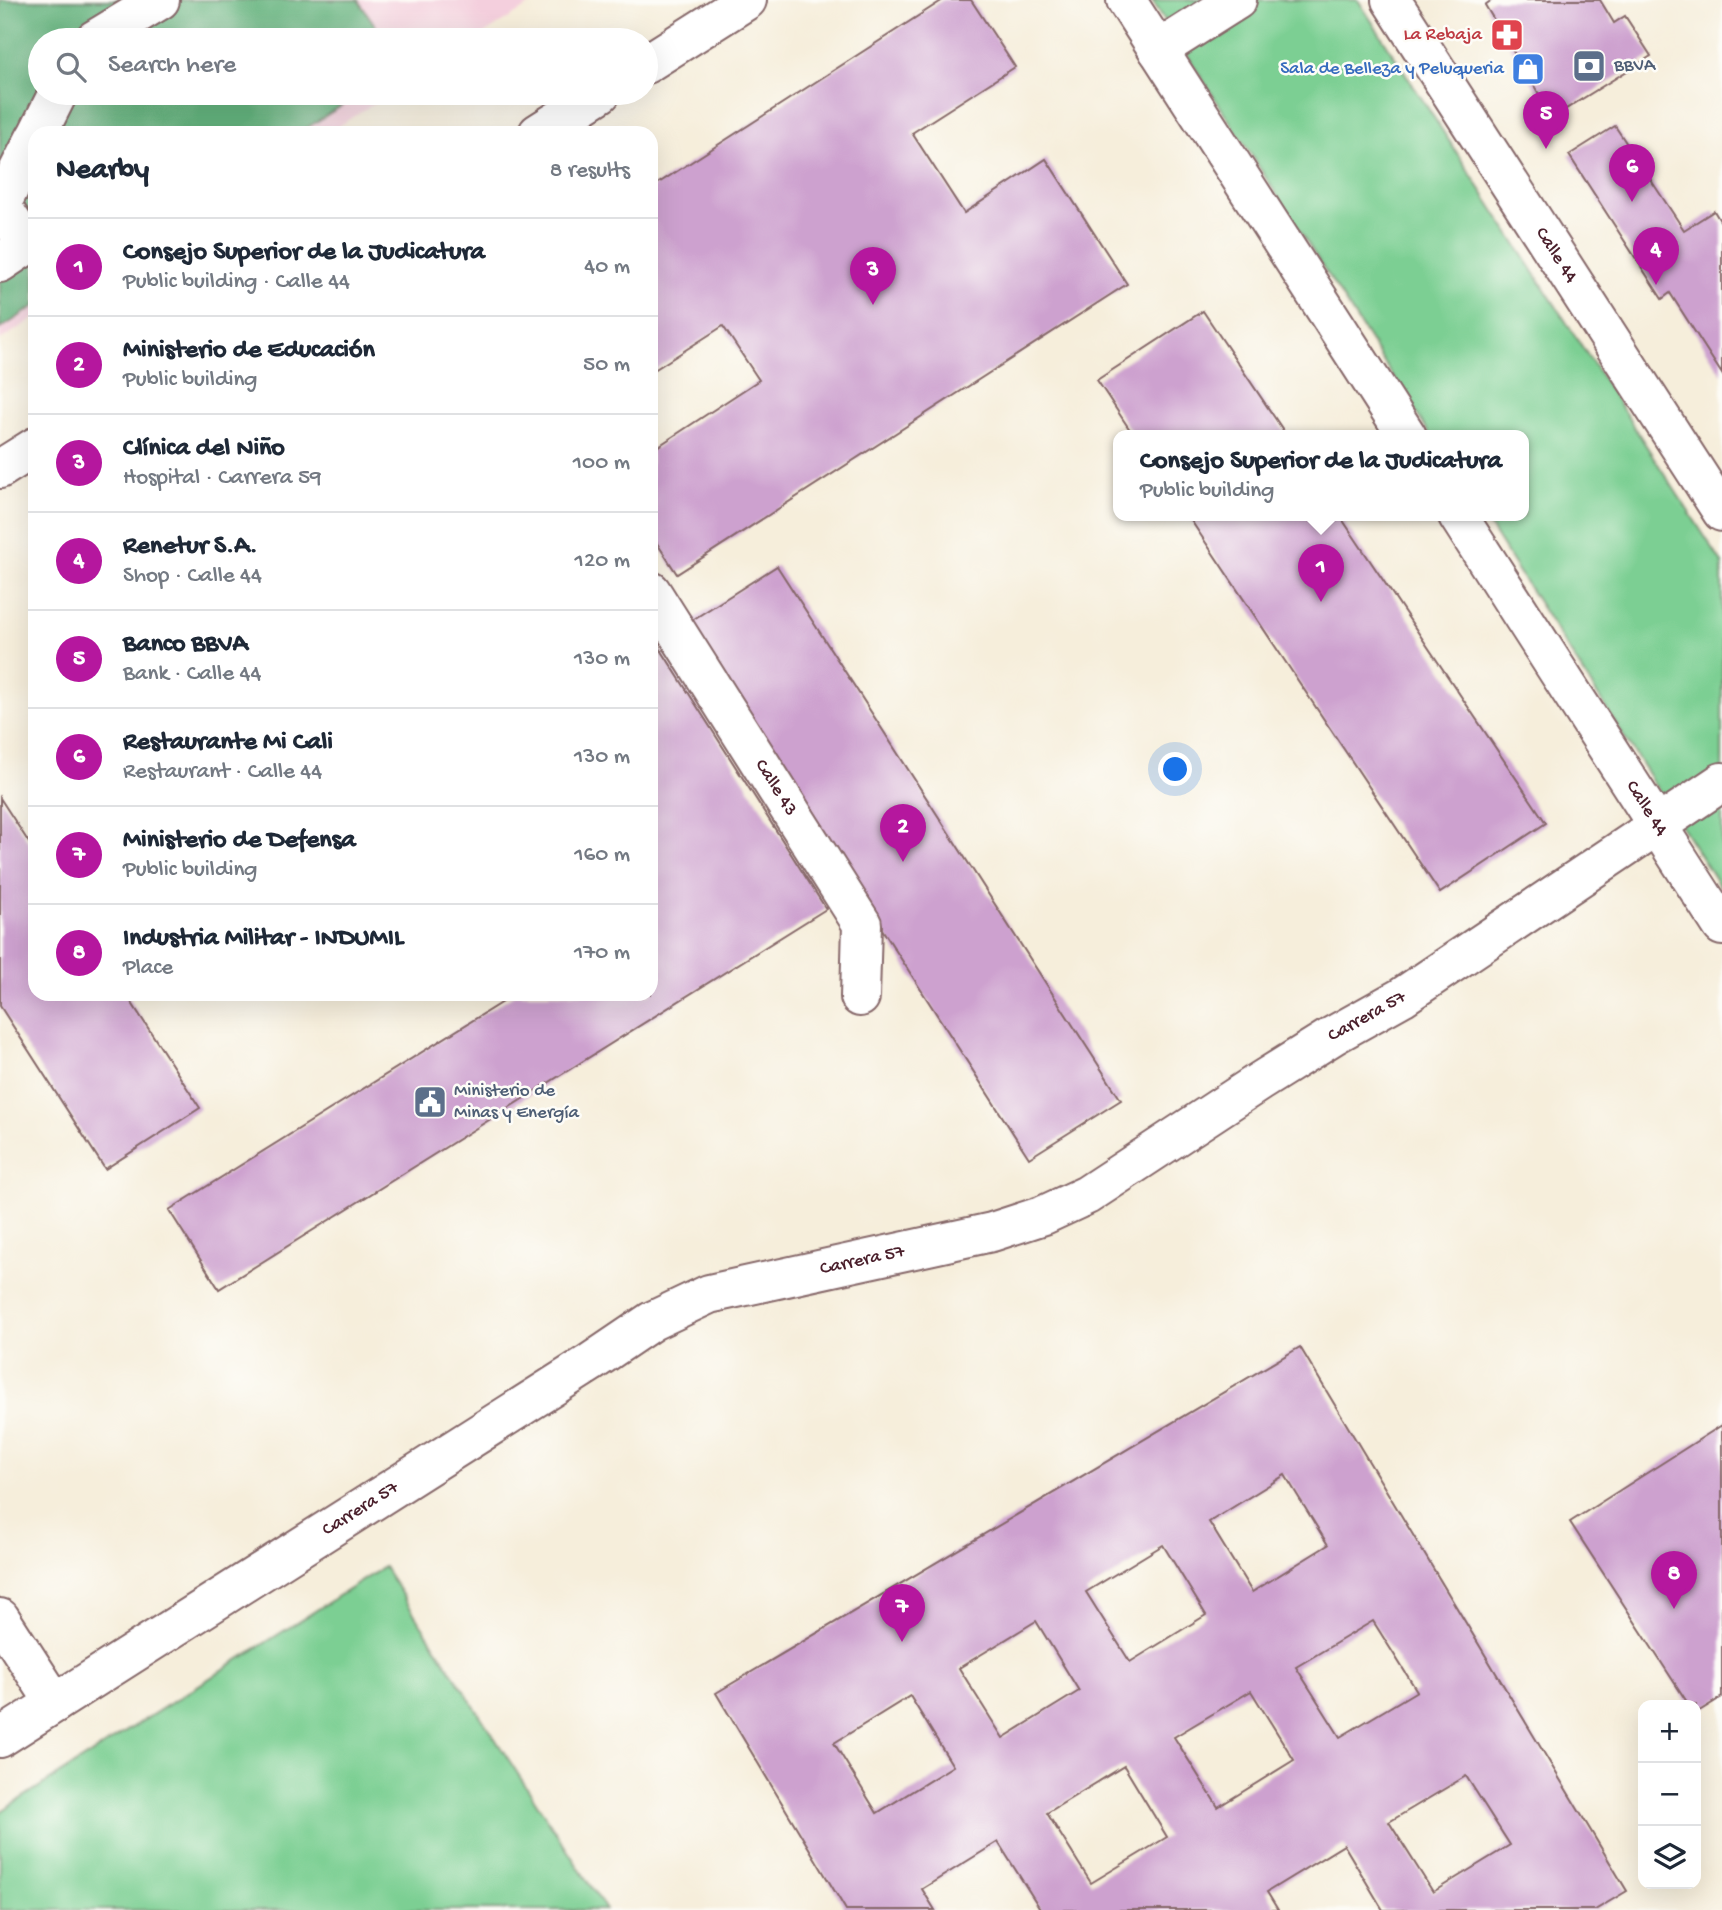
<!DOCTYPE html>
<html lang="en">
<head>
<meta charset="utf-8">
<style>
  :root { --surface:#fff; --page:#f2f2f3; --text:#1f2937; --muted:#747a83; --line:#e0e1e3; --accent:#b5179e }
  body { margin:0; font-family:"Gochi Hand",sans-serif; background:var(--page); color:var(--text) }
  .controls { position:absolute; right:21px; bottom:21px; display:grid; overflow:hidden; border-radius:14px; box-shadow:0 7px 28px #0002 }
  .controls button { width:63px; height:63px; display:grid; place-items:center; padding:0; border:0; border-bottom:2px solid var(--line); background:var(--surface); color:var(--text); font:35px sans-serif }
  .you { position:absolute; left:1176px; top:770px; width:24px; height:24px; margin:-18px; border:5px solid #fff; border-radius:50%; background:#1a73e8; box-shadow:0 0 0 10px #1a73e833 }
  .badge { display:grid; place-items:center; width:46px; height:46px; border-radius:50%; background:var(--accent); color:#fff; font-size:23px; font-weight:700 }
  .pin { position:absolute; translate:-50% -58px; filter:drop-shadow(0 2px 4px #0008) }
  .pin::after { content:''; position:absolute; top:37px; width:24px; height:21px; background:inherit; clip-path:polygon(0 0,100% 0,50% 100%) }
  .popup { position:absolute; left:1113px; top:430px; width:416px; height:91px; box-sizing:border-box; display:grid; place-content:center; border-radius:14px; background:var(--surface); filter:drop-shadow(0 2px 5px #0005); font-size:23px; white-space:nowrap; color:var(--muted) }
  .popup b { font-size:26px; color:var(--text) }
  .popup::after { content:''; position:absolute; left:50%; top:100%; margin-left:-14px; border:14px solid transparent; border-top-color:var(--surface) }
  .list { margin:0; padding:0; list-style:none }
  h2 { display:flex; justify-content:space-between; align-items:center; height:91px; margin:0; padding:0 28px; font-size:30px }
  h2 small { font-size:23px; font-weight:400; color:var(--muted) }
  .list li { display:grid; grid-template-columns:46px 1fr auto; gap:21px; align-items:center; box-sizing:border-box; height:98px; padding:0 28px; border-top:2px solid var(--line) }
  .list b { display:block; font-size:26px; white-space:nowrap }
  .list p { margin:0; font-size:23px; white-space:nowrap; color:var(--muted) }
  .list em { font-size:23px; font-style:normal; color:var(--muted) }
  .icon { flex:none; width:38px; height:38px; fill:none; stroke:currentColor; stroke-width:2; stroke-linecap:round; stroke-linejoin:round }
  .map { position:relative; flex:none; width:1722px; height:1910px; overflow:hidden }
  .search { position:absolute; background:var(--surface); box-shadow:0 7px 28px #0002; left:28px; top:28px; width:630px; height:77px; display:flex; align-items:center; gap:18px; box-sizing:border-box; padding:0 24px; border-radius:38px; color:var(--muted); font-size:26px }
  .panel { position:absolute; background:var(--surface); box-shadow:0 7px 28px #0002; left:28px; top:126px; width:630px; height:875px; border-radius:21px }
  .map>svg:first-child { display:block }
  .built { fill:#f4cfdd }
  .green { fill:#7bcf93; stroke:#62775f; stroke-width:2 }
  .forest { fill:#64b27d; stroke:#576854; stroke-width:2 }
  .building { fill:#cda1cf; fill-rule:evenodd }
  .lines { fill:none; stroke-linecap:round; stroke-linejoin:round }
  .minor-casing { stroke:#866769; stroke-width:42 }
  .minor { stroke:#fff; stroke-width:38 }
  .labels { text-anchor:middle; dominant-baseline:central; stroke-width:5; stroke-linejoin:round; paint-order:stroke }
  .health-label { font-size:19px; fill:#be3a42; stroke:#fdfcf7; text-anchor:end }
  .service-label { font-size:19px; fill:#4e5e75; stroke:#fdfcf7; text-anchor:start }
  .shop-label { font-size:19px; fill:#366cbe; stroke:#fdfcf7; text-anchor:end }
  .street-label { font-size:19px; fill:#4a1f2b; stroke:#fdfcf7 }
</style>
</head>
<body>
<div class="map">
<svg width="1722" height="1910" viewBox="0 0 1722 1910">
  <rect width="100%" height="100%" fill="#fdfcf7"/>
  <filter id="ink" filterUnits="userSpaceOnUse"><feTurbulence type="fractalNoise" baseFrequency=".0143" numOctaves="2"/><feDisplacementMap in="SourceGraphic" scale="14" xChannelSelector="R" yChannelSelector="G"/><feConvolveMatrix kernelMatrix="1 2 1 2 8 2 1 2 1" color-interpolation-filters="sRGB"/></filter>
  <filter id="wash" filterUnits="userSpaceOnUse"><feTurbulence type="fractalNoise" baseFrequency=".00686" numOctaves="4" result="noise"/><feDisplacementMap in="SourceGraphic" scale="28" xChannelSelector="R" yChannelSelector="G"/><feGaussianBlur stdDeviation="1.57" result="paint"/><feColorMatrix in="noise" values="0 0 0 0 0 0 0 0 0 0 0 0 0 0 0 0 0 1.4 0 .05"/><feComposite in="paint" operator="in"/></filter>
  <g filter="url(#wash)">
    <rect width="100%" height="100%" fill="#f6eedb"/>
    <path class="built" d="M 0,0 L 538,0 L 474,40 L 40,40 L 40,93 L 391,93 L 327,133 L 35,133 L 35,318 L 0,340 Z"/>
    <g class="green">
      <path d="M 1152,0 L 1358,0 L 1722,563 L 1722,890 L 1483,516 L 1524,516 L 1524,436 L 1431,436 Z"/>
      <path d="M 384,1567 L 606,1910 L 0,1910 L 0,1812 Z"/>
    </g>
    <path class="forest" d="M 0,0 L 358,0 L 385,40 L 40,40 L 40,93 L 361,93 L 299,133 L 35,133 L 35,306 L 0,329 Z"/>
    <g id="blocks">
      <g class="building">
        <path d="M 943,0 L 971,0 L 1015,67 L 912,133 L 964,213 L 1046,159 L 1127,284 L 677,574 L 651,534 L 651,451 L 759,380 L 723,326 L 651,372 L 651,188 Z"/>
        <path d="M 1492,0 L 1600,0 L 1614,23 L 1625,16 L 1651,56 L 1553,117 L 1485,5 Z"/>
        <path d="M 1615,126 L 1684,230 L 1714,211 L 1722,224 L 1722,374 L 1670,293 L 1662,299 L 1569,155 Z"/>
        <path d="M 1203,311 L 1287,436 L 1134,436 L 1097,380 Z"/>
        <path d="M 1188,516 L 1340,516 L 1546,823 L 1440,893 Z"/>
        <path d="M 777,566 L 1121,1100 L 1029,1158 L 686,624 Z"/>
        <path d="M 651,634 L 826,909 L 219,1289 L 169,1210 L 515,994 L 651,994 Z"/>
        <path d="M 0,798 L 35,852 L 35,994 L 126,994 L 200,1108 L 105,1169 L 0,1006 Z"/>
        <path d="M 1300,1347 L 1627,1891 L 1595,1910 L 1383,1910 L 1344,1845 L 1267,1892 L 1278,1910 L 1041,1910 L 998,1842 L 922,1889 L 935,1910 L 846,1910 L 716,1693 ZM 1285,1475 L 1328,1545 L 1252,1592 L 1209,1522 ZM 1163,1545 L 1206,1615 L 1130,1662 L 1086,1592 ZM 1036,1621 L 1079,1691 L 1003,1738 L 959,1668 ZM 1373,1621 L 1417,1691 L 1340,1737 L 1296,1667 ZM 1251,1691 L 1294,1760 L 1218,1807 L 1174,1737 ZM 910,1696 L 953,1766 L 877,1813 L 834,1743 ZM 1124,1766 L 1167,1837 L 1091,1883 L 1047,1813 ZM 1466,1776 L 1510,1845 L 1433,1892 L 1389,1822 Z"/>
        <path d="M 1722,1425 L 1722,1697 L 1696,1713 L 1696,1705 L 1689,1705 L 1570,1522 Z"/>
      </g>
    </g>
  </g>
  <g filter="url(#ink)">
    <use href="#blocks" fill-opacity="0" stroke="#866769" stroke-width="2"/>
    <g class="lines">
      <defs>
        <g id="minor">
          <path d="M 1126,0 L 1407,436"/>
          <path id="s1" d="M 1391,0 L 1722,512"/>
          <path d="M 94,40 L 160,0"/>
          <path d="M 1158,50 L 1237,0"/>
          <path d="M 646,64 L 747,0"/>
          <path d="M 38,133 L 58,93"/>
          <path d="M 538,133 L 601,93"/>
          <path d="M 0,263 L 27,245 L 1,205 L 35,138"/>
          <path d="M 0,469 L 35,447"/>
          <path id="s2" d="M 1458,516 L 1722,926"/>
          <path id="s3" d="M 651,591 L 862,924 L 860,997"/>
          <path d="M 0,1618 L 55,1703"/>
          <path id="s4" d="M 0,1738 L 590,1363 L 652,1321 L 709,1294 L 992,1232 L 1044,1215 L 1087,1195 L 1259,1082 L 1334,1035 L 1402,997 L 1722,782"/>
        </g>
      </defs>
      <use href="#minor" class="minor-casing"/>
      <use href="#minor" class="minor"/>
    </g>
  </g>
  <defs>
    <symbol id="pharmacy-square" viewBox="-11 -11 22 22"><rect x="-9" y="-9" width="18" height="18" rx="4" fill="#e0444e" stroke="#fdfcf7"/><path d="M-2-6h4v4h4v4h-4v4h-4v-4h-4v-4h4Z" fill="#fff"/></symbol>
    <symbol id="bank-square" viewBox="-11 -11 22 22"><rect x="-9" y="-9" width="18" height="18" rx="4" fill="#5c6f8a" stroke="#fdfcf7"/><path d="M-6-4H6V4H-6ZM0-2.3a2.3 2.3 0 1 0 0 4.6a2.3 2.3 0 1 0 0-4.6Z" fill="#fff"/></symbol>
    <symbol id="shop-square" viewBox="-11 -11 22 22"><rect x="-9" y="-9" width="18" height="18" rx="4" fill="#3f7fe0" stroke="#fdfcf7"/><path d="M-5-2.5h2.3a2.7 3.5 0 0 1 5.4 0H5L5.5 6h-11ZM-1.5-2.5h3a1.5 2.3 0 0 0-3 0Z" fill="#fff"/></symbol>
    <symbol id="civic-square" viewBox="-11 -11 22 22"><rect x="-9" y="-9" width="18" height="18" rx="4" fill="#5c6f8a" stroke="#fdfcf7"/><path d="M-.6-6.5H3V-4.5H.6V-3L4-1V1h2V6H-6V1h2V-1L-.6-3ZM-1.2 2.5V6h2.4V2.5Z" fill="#fff"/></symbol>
  </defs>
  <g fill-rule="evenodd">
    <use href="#pharmacy-square" x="1488" y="16" width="38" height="38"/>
    <use href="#bank-square" x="1570" y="47" width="38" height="38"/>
    <use href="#shop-square" x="1509" y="50" width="38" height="38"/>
    <use href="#civic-square" x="411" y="1083" width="38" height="38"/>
  </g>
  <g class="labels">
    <g class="health-label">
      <text x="1482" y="35">La Rebaja</text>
    </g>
    <g class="service-label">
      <text x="1614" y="66">BBVA</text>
      <text x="454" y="1091">Ministerio de<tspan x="454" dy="22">Minas y Energía</tspan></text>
    </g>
    <g class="shop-label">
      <text x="1504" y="69">Sala de Belleza y Peluqueria</text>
    </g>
    <g class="street-label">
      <text stroke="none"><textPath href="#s1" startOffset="304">Calle 44</textPath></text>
      <text stroke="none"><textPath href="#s3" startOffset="233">Calle 43</textPath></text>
      <text stroke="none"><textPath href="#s2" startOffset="348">Calle 44</textPath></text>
      <text stroke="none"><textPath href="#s4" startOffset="1561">Carrera 57</textPath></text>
      <text stroke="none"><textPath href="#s4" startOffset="994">Carrera 57</textPath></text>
      <text stroke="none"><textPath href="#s4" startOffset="427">Carrera 57</textPath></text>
    </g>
  </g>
</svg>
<div class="controls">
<button>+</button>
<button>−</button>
<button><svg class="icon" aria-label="layers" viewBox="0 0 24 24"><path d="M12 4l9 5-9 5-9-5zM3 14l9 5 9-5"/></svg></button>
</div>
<div class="you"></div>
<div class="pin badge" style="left:1321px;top:602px">1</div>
<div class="popup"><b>Consejo Superior de la Judicatura</b>Public building</div>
<div class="pin badge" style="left:903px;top:862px">2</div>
<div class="pin badge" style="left:873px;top:305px">3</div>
<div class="pin badge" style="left:1656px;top:285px">4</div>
<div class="pin badge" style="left:1546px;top:149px">5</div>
<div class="pin badge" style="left:1632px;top:202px">6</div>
<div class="pin badge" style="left:902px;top:1642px">7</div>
<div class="pin badge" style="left:1674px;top:1609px">8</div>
<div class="search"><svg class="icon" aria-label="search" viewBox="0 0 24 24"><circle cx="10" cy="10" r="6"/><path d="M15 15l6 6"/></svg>Search here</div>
<section class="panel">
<h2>Nearby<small>8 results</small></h2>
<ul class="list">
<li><span class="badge">1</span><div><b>Consejo Superior de la Judicatura</b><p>Public building · Calle 44</p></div><em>40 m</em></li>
<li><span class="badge">2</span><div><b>Ministerio de Educación</b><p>Public building</p></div><em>50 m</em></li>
<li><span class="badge">3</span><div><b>Clínica del Niño</b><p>Hospital · Carrera 59</p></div><em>100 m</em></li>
<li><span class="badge">4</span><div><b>Renetur S.A.</b><p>Shop · Calle 44</p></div><em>120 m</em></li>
<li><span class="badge">5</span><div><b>Banco BBVA</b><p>Bank · Calle 44</p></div><em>130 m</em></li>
<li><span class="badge">6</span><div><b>Restaurante Mi Cali</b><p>Restaurant · Calle 44</p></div><em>130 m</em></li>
<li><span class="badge">7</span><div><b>Ministerio de Defensa</b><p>Public building</p></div><em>160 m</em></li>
<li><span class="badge">8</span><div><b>Industria Militar - INDUMIL</b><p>Place</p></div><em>170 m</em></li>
</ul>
</section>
</div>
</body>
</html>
